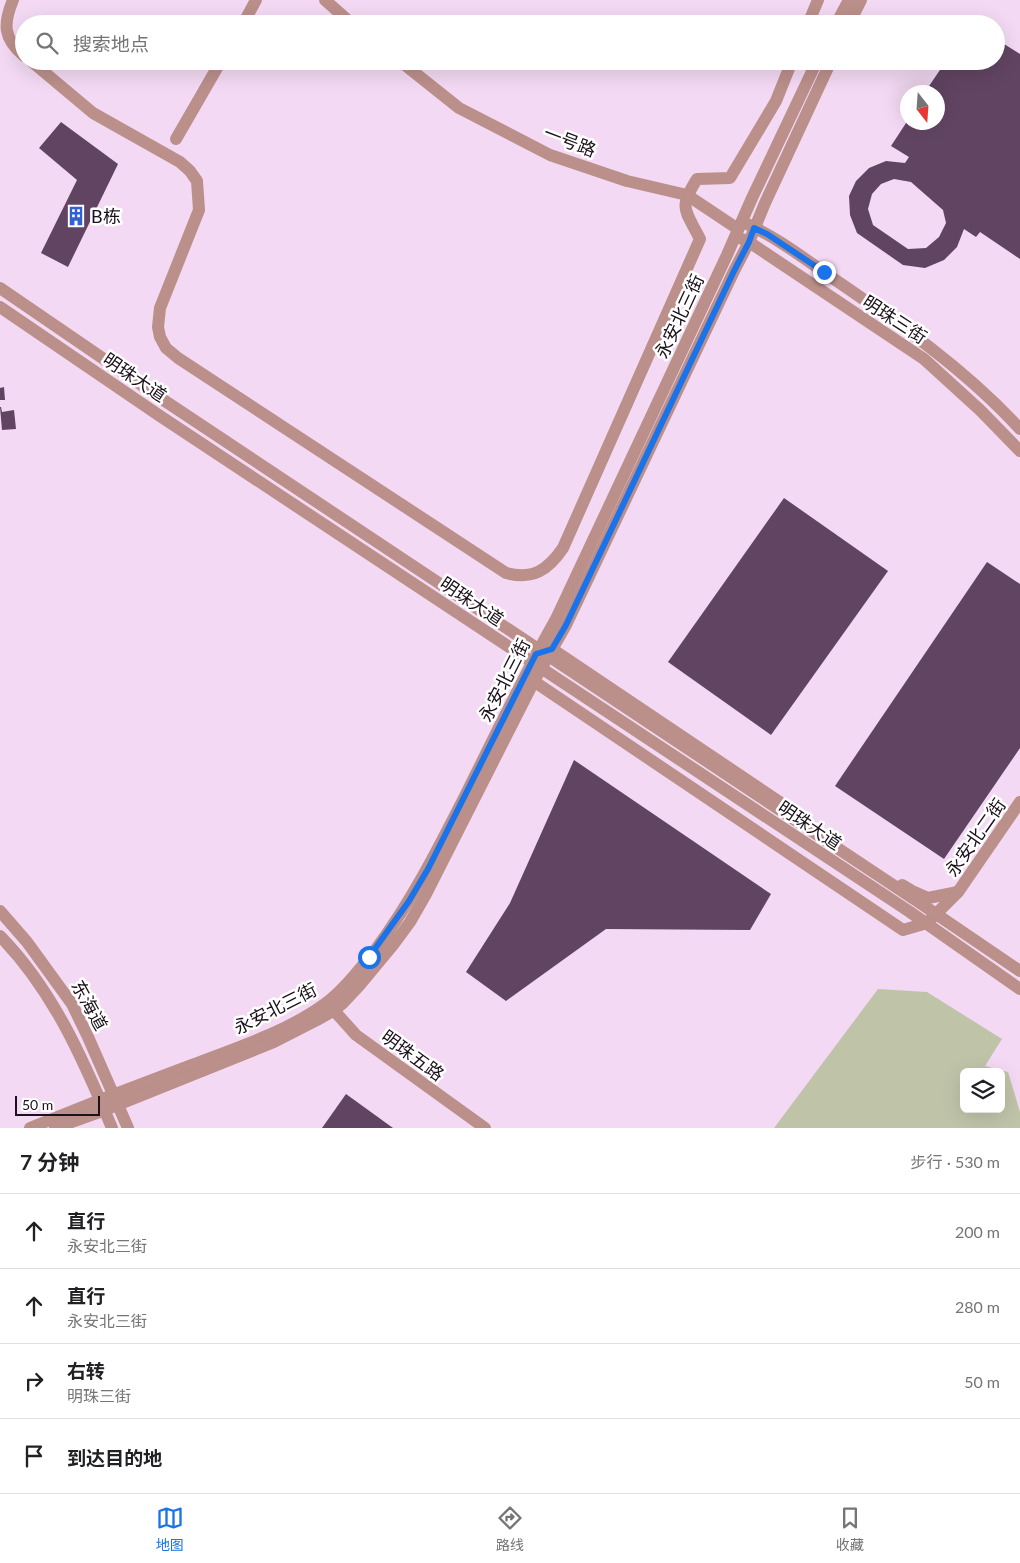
<!DOCTYPE html>
<html lang="zh">
<head>
<meta charset="utf-8">
<style>
  :root { --surface:#fff; --page:#f2f2f2; --text:#202124; --muted:#757577; --line:#e0e0e0; --accent:#1a73e8 }
  body { margin:0; font-family:Lato,"Noto Sans SC",sans-serif; background:var(--page); color:var(--text) }
  .controls { position:absolute; right:15px; bottom:15px; display:grid; overflow:hidden; border-radius:8px; box-shadow:0 5px 20px #0002 }
  .controls button { width:45px; height:45px; display:grid; place-items:center; padding:0; border:0; border-bottom:1px solid var(--line); background:var(--surface); color:var(--text); font:25px sans-serif }
  .compass { position:absolute; left:900px; top:85px; width:45px; height:45px; border-radius:50%; background:var(--surface); box-shadow:0 5px 20px #0002; rotate:163deg }
  .scale { position:absolute; left:15px; bottom:12px; width:85px; box-sizing:border-box; padding-left:5px; border:2px solid #1b121b; border-top:0; font-size:14px; line-height:18px; white-space:nowrap; color:#1b121b; -webkit-text-stroke:4px #fff; paint-order:stroke }
  .stop { position:absolute; width:15px; height:15px; margin:-11px; border:4px solid #1a73e8; border-radius:50%; background:#fff }
  .stop.end { background:#1a73e8; border-color:#fff; box-shadow:0 1px 5px #0008 }
  .list { margin:0; padding:0; list-style:none }
  h2 { display:flex; justify-content:space-between; align-items:center; height:65px; margin:0; padding:0 20px; font-size:21px }
  h2 small { font-size:16px; font-weight:400; color:var(--muted) }
  .list li { display:grid; grid-template-columns:32px 1fr auto; gap:15px; align-items:center; box-sizing:border-box; height:75px; padding:0 20px; border-top:1px solid var(--line) }
  .list b { display:block; font-size:19px; white-space:nowrap }
  .list p { margin:0; font-size:16px; white-space:nowrap; color:var(--muted) }
  .list em { font-size:16px; font-style:normal; color:var(--muted) }
  .icon { flex:none; width:28px; height:28px; fill:none; stroke:currentColor; stroke-width:2; stroke-linecap:round; stroke-linejoin:round }
  .map { position:relative; flex:none; width:1020px; height:1128px; overflow:hidden }
  .search { position:absolute; background:var(--surface); box-shadow:0 5px 20px #0002; left:15px; right:15px; top:15px; height:55px; display:flex; align-items:center; gap:12px; box-sizing:border-box; padding:0 18px; border-radius:28px; color:var(--muted); font-size:19px }
  .sheet { height:365px; background:var(--surface) }
  nav { display:flex; justify-content:space-around; align-items:center; box-sizing:border-box; height:70px; border-top:1px solid var(--line); background:var(--surface); font-size:14px; color:var(--muted) }
  nav a { display:grid; justify-items:center; gap:2px }
  nav .on { color:var(--accent) }
  .map>svg:first-child { display:block }
  .green { fill:#bfc4a9; fill-rule:evenodd }
  .building { fill:#614462; fill-rule:evenodd }
  .lines { fill:none; stroke-linecap:round; stroke-linejoin:round }
  .minor { stroke:#bb8f8a; stroke-width:12 }
  .minor-bridge { stroke:#bb8f8a; stroke-width:12 }
  .route { stroke:#1a73e8; stroke-width:6 }
  .labels { text-anchor:middle; dominant-baseline:central; stroke-width:5; stroke-linejoin:round; paint-order:stroke }
  .street-label { font-size:18px; fill:#1b121b; stroke:#fff }
  .poi-label { font-size:18px; fill:#1b121b; stroke:#fff; text-anchor:start }
</style>
</head>
<body>
<div class="map">
<svg width="1020" height="1128" viewBox="0 0 1020 1128">
  <rect width="100%" height="100%" fill="#f3d9f3"/>
  <path class="green" d="M 878,989 L 927,992 L 1002,1039 L 985,1066 L 1008,1072 L 1020,1112 L 1020,1128 L 774,1128 ZM 964,1072 L 1001,1072 L 1001,1109 L 964,1109 Z"/>
  <g class="building">
    <path d="M 996,39 L 1020,54 L 1020,259 L 980,232 L 976,237 L 964,229 L 957,247 L 944,260 L 925,268 L 903,265 L 857,233 L 850,215 L 849,196 L 856,181 L 869,168 L 886,161 L 905,163 L 909,157 L 891,146 L 908,120 L 908,122 L 938,122 L 938,92 L 925,92 L 946,61 L 996,61 ZM 894,179 L 911,182 L 943,210 L 946,223 L 939,237 L 926,248 L 908,249 L 873,225 L 868,209 L 872,194 L 881,184 Z"/>
    <path d="M 61,122 L 118,164 L 68,267 L 41,253 L 77,180 L 39,148 Z"/>
    <path d="M 4,387 L 5,400 L 0,400 L 0,388 Z"/>
    <path d="M 0,407 L 1,407 L 2,412 L 14,410 L 16,429 L 2,430 Z"/>
    <path d="M 784,498 L 888,571 L 771,735 L 668,662 Z"/>
    <path d="M 987,562 L 1020,584 L 1020,748 L 944,859 L 835,786 Z"/>
    <path d="M 574,760 L 771,894 L 750,930 L 606,929 L 506,1001 L 466,972 L 510,903 Z"/>
    <path d="M 346,1094 L 393,1128 L 322,1128 Z"/>
  </g>
  <g class="lines">
    <g class="minor">
      <path d="M 13,0 C 3,24 3,38 24,56"/>
      <path d="M 325,0 L 352,24"/>
      <path d="M 243,24 L 256,0"/>
      <path d="M 808,24 L 818,0"/>
      <path d="M 836,24 L 849,0"/>
      <path d="M 849,24 L 861,0"/>
      <path d="M 31,61 L 93,113 L 180,162 L 190,171 L 197,181 L 199,210 L 160,308 L 158,327 L 160,337 L 166,348 L 178,358 L 506,573 C 533,580 548,570 563,548 L 700,239 C 685,209 678,209 697,179 L 730,178 L 776,101 L 792,61"/>
      <path d="M 400,61 L 459,108 L 550,155 L 627,181 L 687,195 L 738,229"/>
      <path d="M 176,139 L 221,61"/>
      <path d="M 747,224 C 778,238 806,260 834,279 C 900,324 966,370 1020,429"/>
      <path d="M 742,239 L 749,242 L 924,359 L 980,410 L 1020,451"/>
      <path d="M 545,651 L 552,649 L 805,819"/>
      <path d="M 529,678 L 903,930 L 927,923 L 958,892 L 1020,802"/>
      <path d="M 902,885 L 912,891 L 928,898 L 958,892"/>
      <path d="M 0,911 L 27,942 L 72,1004 L 88,1037 L 128,1128"/>
      <path d="M 0,936 C 53,990 83,1059 112,1128"/>
      <path d="M 329,1005 L 356,1035 L 485,1128"/>
      <path d="M 30,1128 C 84,1106 138,1085 192,1065 C 238,1047 287,1032 326,1003 C 344,990 362,966 376,949 C 411,902 437,851 464,798 C 494,738 523,677 556,619 L 727,255 L 752,198 L 817,61"/>
      <path d="M 55,1128 L 105,1110 L 274,1042 L 317,1020 L 333,1011 L 343,1003 L 359,986 L 393,945 L 410,922 L 426,894 L 534,681 L 566,625 L 734,271 L 749,242 L 765,203 L 831,61"/>
    </g>
    <g class="minor-bridge">
      <path d="M 0,288 L 168,403 L 917,901 L 1020,971"/>
      <path d="M 0,307 L 160,416 L 910,912 L 1020,989"/>
    </g>
  </g>
  <g class="lines">
    <path class="route" d="M 369,957 L 409,901 L 428,869 L 536,654 L 552,649 L 566,625 L 734,271 L 749,242 L 754,228 L 767,234 L 824,272"/>
  </g>
  <defs>
    <symbol id="building-bare" viewBox="-9 -9 18 18"><path d="M-4-6H4V6H1V3H-1V6H-4ZM-2.5-4.3h1.7v1.8h-1.7ZM.8-4.3h1.7v1.8H.8ZM-2.5-1h1.7V.8h-1.7ZM.8-1h1.7V.8H.8Z" fill="#3261d1" stroke="#fff" stroke-width="2.5" paint-order="stroke"/></symbol>
  </defs>
  <g fill-rule="evenodd">
    <use href="#building-bare" x="62" y="202" width="28" height="28"/>
  </g>
  <g class="labels">
    <g class="street-label">
      <text transform="translate(570 141) rotate(21)">一号路</text>
      <text transform="translate(679 316) rotate(-65)">永安北三街</text>
      <text transform="translate(895 319) rotate(33)">明珠三街</text>
      <text transform="translate(135 377) rotate(34)">明珠大道</text>
      <text transform="translate(472 601) rotate(34)">明珠大道</text>
      <text transform="translate(504 680) rotate(-63)">永安北三街</text>
      <text transform="translate(810 825) rotate(34)">明珠大道</text>
      <text transform="translate(975 837) rotate(-55)">永安北二街</text>
      <text transform="translate(90 1005) rotate(61)">东海道</text>
      <text transform="translate(275 1008) rotate(-27)">永安北三街</text>
      <text transform="translate(413 1055) rotate(36)">明珠五路</text>
    </g>
    <g class="poi-label">
      <text x="91" y="216">B栋</text>
    </g>
  </g>
</svg>
<div class="controls">
<button><svg class="icon" aria-label="layers" viewBox="0 0 24 24"><path d="M12 4l9 5-9 5-9-5zM3 14l9 5 9-5"/></svg></button>
</div>
<svg class="compass" viewBox="-18 -18 36 36"><path d="M0-13l5 13h-10z" fill="#e53935"/><path d="M0 13l5-13h-10z" fill="#757577"/></svg>
<div class="scale">50 m</div>
<div class="stop" style="left:369px;top:957px"></div>
<div class="stop end" style="left:824px;top:272px"></div>
<div class="search"><svg class="icon" aria-label="search" viewBox="0 0 24 24"><circle cx="10" cy="10" r="6"/><path d="M15 15l6 6"/></svg>搜索地点</div>
</div>
<section class="sheet">
<h2>7 分钟<small>步行 · 530 m</small></h2>
<ul class="list">
<li><svg class="icon" aria-label="ahead" viewBox="0 0 24 24"><path d="M12 20V5M6 11l6-6 6 6"/></svg><div><b>直行</b><p>永安北三街</p></div><em>200 m</em></li>
<li><svg class="icon" aria-label="ahead" viewBox="0 0 24 24"><path d="M12 20V5M6 11l6-6 6 6"/></svg><div><b>直行</b><p>永安北三街</p></div><em>280 m</em></li>
<li><svg class="icon" aria-label="right" viewBox="0 0 24 24"><path d="M7 20v-9h11M14 6l5 5-5 5"/></svg><div><b>右转</b><p>明珠三街</p></div><em>50 m</em></li>
<li><svg class="icon" aria-label="arrive" viewBox="0 0 24 24"><path d="M6 21V4h12l-3 4 3 4H6"/></svg><div><b>到达目的地</b></div></li>
</ul>
</section>
<nav>
<a class="on"><svg class="icon" aria-label="map" viewBox="0 0 24 24"><path d="M3 6l6-2 6 2 6-2v14l-6 2-6-2-6 2zM9 4v14M15 6v14"/></svg>地图</a>
<a><svg class="icon" aria-label="directions" viewBox="0 0 24 24"><path d="M12 3l9 9-9 9-9-9zM9 14v-3h6M13 9l2 2-2 2"/></svg>路线</a>
<a><svg class="icon" aria-label="saved" viewBox="0 0 24 24"><path d="M7 4h10v16l-5-4-5 4z"/></svg>收藏</a>
</nav>
</body>
</html>
